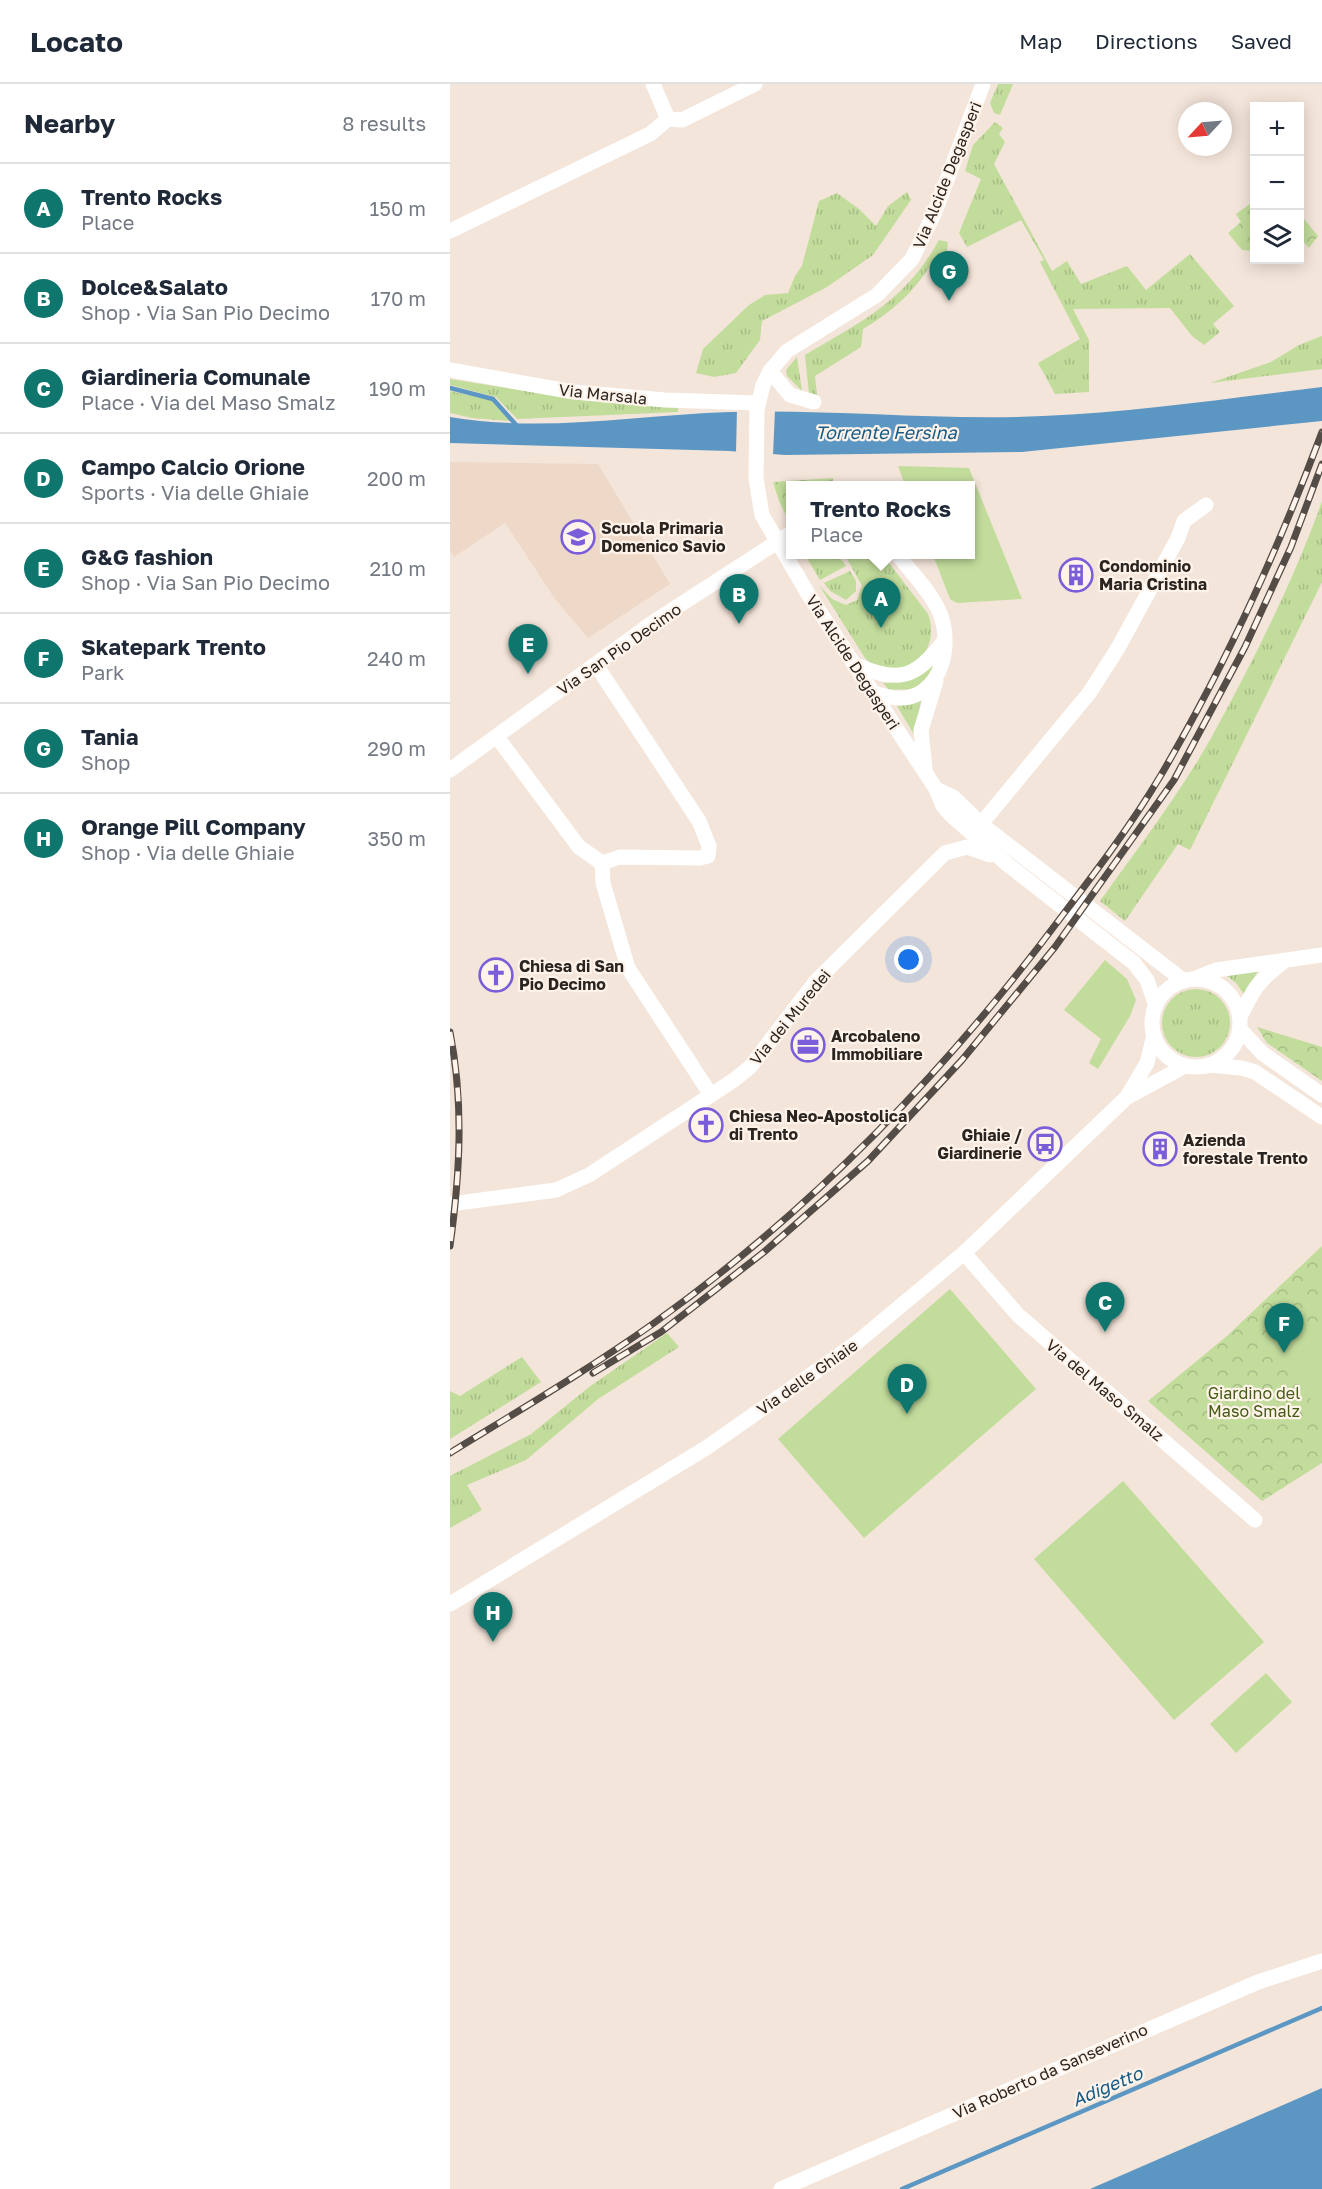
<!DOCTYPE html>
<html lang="en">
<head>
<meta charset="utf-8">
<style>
  :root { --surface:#fff; --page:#f6f6f7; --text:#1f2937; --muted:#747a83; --line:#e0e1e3; --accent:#0f766e }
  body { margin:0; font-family:"Golos Text",sans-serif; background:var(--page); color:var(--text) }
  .controls { position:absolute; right:18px; top:18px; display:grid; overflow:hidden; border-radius:0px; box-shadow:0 3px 15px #0003 }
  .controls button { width:54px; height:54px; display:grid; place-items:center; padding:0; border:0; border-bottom:2px solid var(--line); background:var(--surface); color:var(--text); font:30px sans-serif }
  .compass { position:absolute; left:728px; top:18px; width:54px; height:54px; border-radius:50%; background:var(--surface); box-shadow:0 3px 15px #0003; rotate:244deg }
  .you { position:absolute; left:459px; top:876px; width:21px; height:21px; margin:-15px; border:4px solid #fff; border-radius:50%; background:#1a73e8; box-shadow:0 0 0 9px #1a73e833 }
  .badge { display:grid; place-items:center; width:39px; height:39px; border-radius:50%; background:var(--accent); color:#fff; font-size:20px; font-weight:700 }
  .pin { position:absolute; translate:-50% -50px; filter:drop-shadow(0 2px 3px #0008) }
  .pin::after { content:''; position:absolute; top:32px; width:21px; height:18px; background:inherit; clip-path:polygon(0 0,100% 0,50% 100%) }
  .popup { position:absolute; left:336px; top:397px; width:189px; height:78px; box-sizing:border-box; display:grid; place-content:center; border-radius:0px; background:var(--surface); filter:drop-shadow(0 2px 4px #0005); font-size:20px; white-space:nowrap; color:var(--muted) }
  .popup b { font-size:22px; color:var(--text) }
  .popup::after { content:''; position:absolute; left:50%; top:100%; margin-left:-12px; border:12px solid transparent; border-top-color:var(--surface) }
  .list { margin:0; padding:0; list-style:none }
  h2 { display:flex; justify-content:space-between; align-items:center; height:78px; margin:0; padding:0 24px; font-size:26px }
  h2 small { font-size:20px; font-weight:400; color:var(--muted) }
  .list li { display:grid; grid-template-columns:39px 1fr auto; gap:18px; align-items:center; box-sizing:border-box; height:90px; padding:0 24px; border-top:2px solid var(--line) }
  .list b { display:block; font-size:22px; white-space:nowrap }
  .list p { margin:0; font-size:20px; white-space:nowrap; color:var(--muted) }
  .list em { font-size:20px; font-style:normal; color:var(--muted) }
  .icon { flex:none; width:33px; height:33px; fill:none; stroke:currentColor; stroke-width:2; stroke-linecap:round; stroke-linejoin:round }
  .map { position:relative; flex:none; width:872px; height:2105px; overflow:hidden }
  header { display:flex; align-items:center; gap:36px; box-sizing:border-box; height:84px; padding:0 30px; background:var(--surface); border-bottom:2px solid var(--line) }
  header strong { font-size:28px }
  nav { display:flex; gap:33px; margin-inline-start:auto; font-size:21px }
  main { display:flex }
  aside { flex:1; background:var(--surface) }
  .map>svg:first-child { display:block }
  .built { fill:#eed9c9 }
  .grass { fill:url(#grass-tufts) }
  .forest { fill:url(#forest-crowns) }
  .garden { fill:#c2dc9c }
  .water { fill:#5c97c4 }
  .pier { fill:#f4e5da }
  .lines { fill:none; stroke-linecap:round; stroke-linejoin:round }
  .stream { stroke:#5c97c4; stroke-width:4.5 }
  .minor { stroke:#fff; stroke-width:15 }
  .rail-casing { stroke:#544c47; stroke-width:7 }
  .rail { stroke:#fff3ea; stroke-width:4.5; stroke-dasharray:14; stroke-linecap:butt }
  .labels { text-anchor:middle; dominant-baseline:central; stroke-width:4.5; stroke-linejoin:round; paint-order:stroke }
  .street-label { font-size:16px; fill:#2b2521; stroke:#fff3ea }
  .poi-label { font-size:16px; font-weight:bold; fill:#2b2521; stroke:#fff3ea; text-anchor:start }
  .park-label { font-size:16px; fill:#445b16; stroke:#fff3ea }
  .water-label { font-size:18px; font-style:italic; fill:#165a86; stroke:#fff3ea }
</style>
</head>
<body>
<header>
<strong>Locato</strong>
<nav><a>Map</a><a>Directions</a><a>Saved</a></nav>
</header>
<main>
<aside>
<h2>Nearby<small>8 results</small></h2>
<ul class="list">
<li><span class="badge">A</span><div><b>Trento Rocks</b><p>Place</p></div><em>150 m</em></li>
<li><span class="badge">B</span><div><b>Dolce&amp;Salato</b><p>Shop · Via San Pio Decimo</p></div><em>170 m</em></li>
<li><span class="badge">C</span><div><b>Giardineria Comunale</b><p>Place · Via del Maso Smalz</p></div><em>190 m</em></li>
<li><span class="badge">D</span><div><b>Campo Calcio Orione</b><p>Sports · Via delle Ghiaie</p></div><em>200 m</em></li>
<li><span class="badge">E</span><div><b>G&amp;G fashion</b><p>Shop · Via San Pio Decimo</p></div><em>210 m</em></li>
<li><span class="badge">F</span><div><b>Skatepark Trento</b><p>Park</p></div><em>240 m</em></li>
<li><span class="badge">G</span><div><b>Tania</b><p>Shop</p></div><em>290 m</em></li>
<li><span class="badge">H</span><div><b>Orange Pill Company</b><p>Shop · Via delle Ghiaie</p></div><em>350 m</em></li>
</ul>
</aside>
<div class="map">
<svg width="872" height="2105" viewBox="0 0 872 2105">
  <defs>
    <pattern id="grass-tufts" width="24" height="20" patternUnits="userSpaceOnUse" patternTransform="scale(1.5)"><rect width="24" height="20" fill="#c2dc9c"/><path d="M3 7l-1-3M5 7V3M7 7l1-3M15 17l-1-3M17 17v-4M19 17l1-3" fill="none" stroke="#a7bd86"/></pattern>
    <pattern id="forest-crowns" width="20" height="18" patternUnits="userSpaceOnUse" patternTransform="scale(1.5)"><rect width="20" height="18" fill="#c2dc9c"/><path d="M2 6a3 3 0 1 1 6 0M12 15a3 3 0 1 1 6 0" fill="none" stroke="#a7bd86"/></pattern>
  </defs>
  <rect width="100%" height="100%" fill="#f4e5da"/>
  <path class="built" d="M 0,378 L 148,380 L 220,500 L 138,554 L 105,515 L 55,439 L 4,473 L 0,467 Z"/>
  <g class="grass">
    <path d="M 548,0 L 563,0 L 550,31 L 544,29 L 540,19 Z"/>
    <path d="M 545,38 L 553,44 L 549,50 L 555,58 L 544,80 L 602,187 L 617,177 L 631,200 L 677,182 L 696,206 L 740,170 L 784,222 L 763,240 L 770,248 L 754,261 L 742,252 L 720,224 L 623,225 L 639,256 L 639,308 L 605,310 L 588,279 L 630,255 L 590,178 L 594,176 L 571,136 L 517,163 L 509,149 L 531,95 L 515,87 L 523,61 Z"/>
    <path d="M 457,108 L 461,116 L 423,171 L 377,203 L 312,237 L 310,256 L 286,289 L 264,293 L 246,289 L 253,265 L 299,221 L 315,211 L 338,209 L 345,192 L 352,182 L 369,117 L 387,109 L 409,125 L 426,142 L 438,122 Z"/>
    <path d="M 489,156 L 498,158 L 496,177 L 512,182 L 511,187 L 482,179 C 464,208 442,228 413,245 L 411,263 L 365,292 L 367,311 L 359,310 L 355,271 C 414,236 454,218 489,156 Z"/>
    <path d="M 872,252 L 872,285 L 760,299 L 821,278 L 849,261 Z"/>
    <path d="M 347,273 L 352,307 L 337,292 L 336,286 Z"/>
    <path d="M 0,295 L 119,314 L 228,323 L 228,328 L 67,335 L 46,313 L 0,301 Z"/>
    <path d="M 0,307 L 41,316 L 60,337 L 22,334 L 0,329 Z"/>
    <path d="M 872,417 L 872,498 L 740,766 L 728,760 L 675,837 L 650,817 C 688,764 728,712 760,656 C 802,579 843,499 872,417 Z"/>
    <path d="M 355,471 L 388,471 L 396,482 L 370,496 Z"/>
    <path d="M 395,471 L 433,471 L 478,530 C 494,573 446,604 415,574 L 369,501 L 382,515 L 396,521 L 407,516 L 412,502 Z"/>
    <path d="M 400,487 L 406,497 L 406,507 L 396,516 L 380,507 L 374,499 Z"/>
    <path d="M 485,580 L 485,586 L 464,605 L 439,606 L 433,599 L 462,596 Z"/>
    <path d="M 471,616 L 466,648 L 463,649 L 447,622 Z"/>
    <path d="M 808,887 L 794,911 L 787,900 L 776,891 Z"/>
    <circle cx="746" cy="939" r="34"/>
    <path d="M 217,1249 L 229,1263 L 148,1315 L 76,1376 L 17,1401 L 32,1426 L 0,1444 L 0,1392 L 81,1350 L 139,1303 Z"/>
    <path d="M 72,1273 L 91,1298 L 0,1355 L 0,1307 L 10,1312 Z"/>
  </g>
  <g class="forest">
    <path d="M 804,117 L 804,167 L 792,166 L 778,149 L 791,138 L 786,130 Z"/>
    <path d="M 850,130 L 868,152 L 859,164 L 853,157 L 850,160 Z"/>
    <path d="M 383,394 L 383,401 L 341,402 L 340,439 L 329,417 L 323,398 Z"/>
    <path d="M 807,943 L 872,963 L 872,997 L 817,959 Z"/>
    <path d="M 872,1162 L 872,1379 L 812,1417 L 698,1317 L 777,1252 Z"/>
  </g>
  <g class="garden">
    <path d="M 448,382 L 519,384 L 572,515 L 507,519 L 500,515 L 483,471 L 521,470 L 521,402 L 455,401 Z"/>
    <path d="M 655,876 L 677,895 L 686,916 L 680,932 L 648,985 L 639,979 L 651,955 L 614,926 Z"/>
    <path d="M 500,1205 L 586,1305 L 414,1454 L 328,1355 Z"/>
    <path d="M 853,1235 L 872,1257 L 872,1328 L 818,1265 Z"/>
    <path d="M 673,1397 L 814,1558 L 724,1636 L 584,1475 Z"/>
    <path d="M 816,1589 L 842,1618 L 786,1669 L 760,1640 Z"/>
  </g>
  <g class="water">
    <path d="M 872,303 L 872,337 L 572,368 L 335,371 L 279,367 L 0,359 L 0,333 C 92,349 188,331 280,328 C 384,325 489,337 593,332 C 686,328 779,314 872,303 Z"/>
    <path d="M 872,2004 L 872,2105 L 640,2105 Z"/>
  </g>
  <path class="pier" d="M 287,325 L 325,326 L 323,371 L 286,369 Z"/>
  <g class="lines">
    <g class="stream">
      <path d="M 0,304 L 43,315 L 68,343"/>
      <path d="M 452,2105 L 872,1924"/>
    </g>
    <g class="minor">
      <path d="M 203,0 L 218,35"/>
      <path d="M 533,0 L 484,130 L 462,175 L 427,211 L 337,267 L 320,287 L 313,301 L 307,326 L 306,394 L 312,431 L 358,510 L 486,705 L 493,722 L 501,731 L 557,780 L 684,879 L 697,896 L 706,922"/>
      <path d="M 0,147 L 200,50 L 218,35 L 232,36 L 305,0"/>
      <path d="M 0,286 L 124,308 L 215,316 L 308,319"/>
      <path d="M 320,287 L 340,311 L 364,318"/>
      <path d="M 404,580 C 447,599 465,596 494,557"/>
      <path d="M 146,581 L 249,737 L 259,762 L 258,772 L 250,774 L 170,773 L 152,779"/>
      <path d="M 423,609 C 435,612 447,616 460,613 C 495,603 502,556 489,527 C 480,507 461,488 447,470"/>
      <path d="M 47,653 L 129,763 L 152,779"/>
      <path d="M 475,685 L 471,646 L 486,597"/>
      <path d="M 0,686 L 202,539 L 341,449"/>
      <path d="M 486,705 L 503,713 L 531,740 L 734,897"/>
      <path d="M 531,740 L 640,608 L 668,564 L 728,454 L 734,437 L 756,421"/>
      <path d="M 152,779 L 153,799 L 178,884 L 261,1011"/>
      <path d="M 744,895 L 766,886 L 872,871"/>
      <circle cx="746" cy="939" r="44"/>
      <path d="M 790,933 C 804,904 807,898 833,878"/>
      <path d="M 790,945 L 812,969 L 872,1011"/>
      <path d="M 760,981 L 791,984 L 805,988 L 872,1033"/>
      <path d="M 678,1011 L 697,979 L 704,951"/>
      <path d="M 0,1120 L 106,1106 L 139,1091 L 284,996 L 300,983 L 366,897 L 495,769 L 517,763 L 540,771"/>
      <path d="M 514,1169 L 568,1231 L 805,1436"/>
      <path d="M 0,1520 L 256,1364 L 405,1260 L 514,1169 L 676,1014 L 735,982"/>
      <path d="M 331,2105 L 808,1898 L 872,1877"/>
    </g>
    <defs>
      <g id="rail">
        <path d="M 0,948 C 14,1020 10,1090 0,1162"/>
        <path d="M 143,1289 L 211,1248 L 314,1168 L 418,1077 L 512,976 L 605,863 L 724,696 L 795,563 L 841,463 L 872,380"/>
        <path d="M 0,1369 C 68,1327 138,1286 204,1239 C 361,1127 497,986 612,832 C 647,786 682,740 711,691 C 775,582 828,466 872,348"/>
      </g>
    </defs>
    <use href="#rail" class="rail-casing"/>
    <use href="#rail" class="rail"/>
  </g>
  <defs>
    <symbol id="school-ring" viewBox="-11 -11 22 22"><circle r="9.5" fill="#fff3ea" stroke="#7a5ed9" stroke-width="1.5"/><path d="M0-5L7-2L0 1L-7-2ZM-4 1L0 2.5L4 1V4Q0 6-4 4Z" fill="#7a5ed9"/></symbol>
    <symbol id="building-ring" viewBox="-11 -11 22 22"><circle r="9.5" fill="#fff3ea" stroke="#7a5ed9" stroke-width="1.5"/><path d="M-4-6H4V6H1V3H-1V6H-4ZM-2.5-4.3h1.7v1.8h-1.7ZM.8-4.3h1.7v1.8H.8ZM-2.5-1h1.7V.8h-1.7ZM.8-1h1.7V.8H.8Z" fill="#7a5ed9"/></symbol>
    <symbol id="church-ring" viewBox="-11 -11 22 22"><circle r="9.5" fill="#fff3ea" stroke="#7a5ed9" stroke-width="1.5"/><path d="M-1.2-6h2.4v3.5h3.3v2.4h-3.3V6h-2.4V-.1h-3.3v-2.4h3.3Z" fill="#7a5ed9"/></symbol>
    <symbol id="office-ring" viewBox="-11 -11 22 22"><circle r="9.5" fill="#fff3ea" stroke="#7a5ed9" stroke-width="1.5"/><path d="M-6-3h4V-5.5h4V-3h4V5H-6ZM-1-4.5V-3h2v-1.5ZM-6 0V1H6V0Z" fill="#7a5ed9"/></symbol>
    <symbol id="bus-ring" viewBox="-11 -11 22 22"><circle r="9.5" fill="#fff3ea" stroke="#7a5ed9" stroke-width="1.5"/><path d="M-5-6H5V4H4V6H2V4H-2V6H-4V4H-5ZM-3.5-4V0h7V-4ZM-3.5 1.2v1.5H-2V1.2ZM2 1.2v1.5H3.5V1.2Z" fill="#7a5ed9"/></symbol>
  </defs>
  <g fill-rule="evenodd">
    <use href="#school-ring" x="109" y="434" width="38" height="38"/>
    <use href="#building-ring" x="607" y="472" width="38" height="38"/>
    <use href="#church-ring" x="27" y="872" width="38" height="38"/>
    <use href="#office-ring" x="339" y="942" width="38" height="38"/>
    <use href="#church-ring" x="237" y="1022" width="38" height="38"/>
    <use href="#bus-ring" x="576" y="1041" width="38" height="38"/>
    <use href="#building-ring" x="691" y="1046" width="38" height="38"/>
  </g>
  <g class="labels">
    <g class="street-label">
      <text transform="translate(497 91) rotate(-68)">Via Alcide Degasperi</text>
      <text transform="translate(153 310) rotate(6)">Via Marsala</text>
      <text transform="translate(169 565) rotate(-35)">Via San Pio Decimo</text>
      <text transform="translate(403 578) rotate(57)">Via Alcide Degasperi</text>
      <text transform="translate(340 933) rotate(-51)">Via dei Muredei</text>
      <text transform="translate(357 1293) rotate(-35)">Via delle Ghiaie</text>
      <text transform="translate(655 1306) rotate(40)">Via del Maso Smalz</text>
      <text transform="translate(600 1987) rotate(-24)">Via Roberto da Sanseverino</text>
    </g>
    <g class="poi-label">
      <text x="151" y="444">Scuola Primaria<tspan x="151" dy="18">Domenico Savio</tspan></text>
      <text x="649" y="482">Condominio<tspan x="649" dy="18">Maria Cristina</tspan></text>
      <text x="69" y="882">Chiesa di San<tspan x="69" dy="18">Pio Decimo</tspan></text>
      <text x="381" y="952">Arcobaleno<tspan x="381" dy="18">Immobiliare</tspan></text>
      <text x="279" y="1032">Chiesa Neo-Apostolica<tspan x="279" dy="18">di Trento</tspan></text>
      <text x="572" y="1051" text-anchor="end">Ghiaie /<tspan x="572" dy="18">Giardinerie</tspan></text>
      <text x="733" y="1056">Azienda<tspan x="733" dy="18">forestale Trento</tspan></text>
    </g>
    <g class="park-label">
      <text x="804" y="1309">Giardino del<tspan x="804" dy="18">Maso Smalz</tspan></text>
    </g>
    <g class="water-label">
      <text x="436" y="348">Torrente Fersina</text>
      <text transform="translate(657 2002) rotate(-23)">Adigetto</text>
    </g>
  </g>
</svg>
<div class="controls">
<button>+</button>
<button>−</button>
<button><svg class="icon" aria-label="layers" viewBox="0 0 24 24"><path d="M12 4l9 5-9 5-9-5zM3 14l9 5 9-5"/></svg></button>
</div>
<svg class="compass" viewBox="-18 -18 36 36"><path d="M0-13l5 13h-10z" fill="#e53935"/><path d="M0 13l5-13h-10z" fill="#747a83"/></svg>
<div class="you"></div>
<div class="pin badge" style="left:431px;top:544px">A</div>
<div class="popup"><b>Trento Rocks</b>Place</div>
<div class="pin badge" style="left:289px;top:540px">B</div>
<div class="pin badge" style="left:655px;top:1248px">C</div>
<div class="pin badge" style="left:457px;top:1330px">D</div>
<div class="pin badge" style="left:78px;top:590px">E</div>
<div class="pin badge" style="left:834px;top:1269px">F</div>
<div class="pin badge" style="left:499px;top:217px">G</div>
<div class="pin badge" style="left:43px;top:1558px">H</div>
</div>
</main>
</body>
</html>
